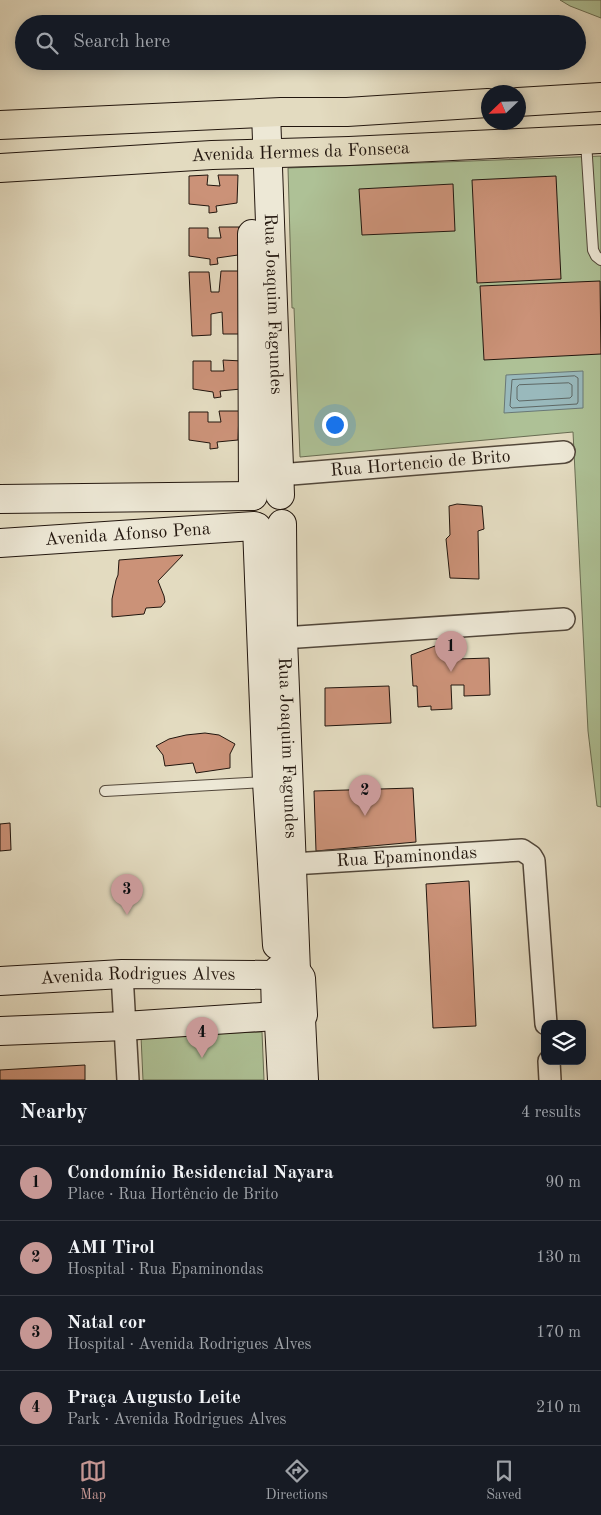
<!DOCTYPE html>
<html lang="en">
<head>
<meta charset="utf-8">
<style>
  :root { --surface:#171b24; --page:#242831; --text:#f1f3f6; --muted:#9ea1a6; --line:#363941; --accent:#c59692 }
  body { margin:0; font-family:"Old Standard TT",serif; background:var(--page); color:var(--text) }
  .controls { position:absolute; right:15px; bottom:15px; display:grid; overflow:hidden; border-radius:10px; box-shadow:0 2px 12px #0003 }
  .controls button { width:45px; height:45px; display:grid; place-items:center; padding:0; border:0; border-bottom:1px solid var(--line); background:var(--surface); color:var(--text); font:25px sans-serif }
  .compass { position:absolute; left:481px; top:85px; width:45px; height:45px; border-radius:50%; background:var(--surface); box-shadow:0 2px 12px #0003; rotate:247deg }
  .you { position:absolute; left:334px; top:424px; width:18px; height:18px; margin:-12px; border:4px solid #fff; border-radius:50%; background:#1a73e8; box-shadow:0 0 0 8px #1a73e833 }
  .badge { display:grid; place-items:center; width:32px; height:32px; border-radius:50%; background:var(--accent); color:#111; font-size:16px; font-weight:700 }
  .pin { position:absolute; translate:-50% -41px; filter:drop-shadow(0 1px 2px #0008) }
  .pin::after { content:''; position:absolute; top:26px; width:18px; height:15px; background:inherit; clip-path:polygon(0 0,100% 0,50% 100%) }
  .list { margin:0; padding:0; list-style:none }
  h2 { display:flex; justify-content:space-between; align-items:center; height:65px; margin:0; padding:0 20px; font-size:21px }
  h2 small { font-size:16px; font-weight:400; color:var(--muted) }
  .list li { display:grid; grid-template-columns:32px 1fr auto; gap:15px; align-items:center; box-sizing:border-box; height:75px; padding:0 20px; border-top:1px solid var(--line) }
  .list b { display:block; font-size:19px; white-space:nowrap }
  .list p { margin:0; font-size:16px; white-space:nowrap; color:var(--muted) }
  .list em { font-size:16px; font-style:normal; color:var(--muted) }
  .icon { flex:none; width:28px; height:28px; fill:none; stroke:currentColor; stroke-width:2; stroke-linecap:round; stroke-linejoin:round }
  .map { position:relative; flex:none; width:601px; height:1080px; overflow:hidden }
  .search { position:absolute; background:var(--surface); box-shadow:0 2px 12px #0003; left:15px; right:15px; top:15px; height:55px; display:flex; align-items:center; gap:12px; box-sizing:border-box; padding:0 18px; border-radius:28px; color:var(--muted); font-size:19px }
  .sheet { height:365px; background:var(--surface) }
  nav { display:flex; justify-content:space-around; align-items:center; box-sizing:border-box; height:70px; border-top:1px solid var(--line); background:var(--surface); font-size:14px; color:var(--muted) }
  nav a { display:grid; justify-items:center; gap:2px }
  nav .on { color:var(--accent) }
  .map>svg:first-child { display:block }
  .green { fill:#aec196; stroke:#686c52 }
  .water { fill:#99b9bc; stroke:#697876 }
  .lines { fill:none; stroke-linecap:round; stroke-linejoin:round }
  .shore { stroke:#5e6865; stroke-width:1 }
  .building { fill:#cb9278; stroke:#22160e }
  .service-casing { stroke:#52473a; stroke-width:12 }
  .minor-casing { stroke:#52473a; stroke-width:24 }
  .secondary-casing { stroke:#22160e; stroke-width:30 }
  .primary-casing { stroke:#22160e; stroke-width:30 }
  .service { stroke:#ede8d6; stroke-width:10 }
  .minor { stroke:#ede8d6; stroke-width:21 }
  .secondary { stroke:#ede8d6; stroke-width:28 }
  .primary { stroke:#e3dbc0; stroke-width:28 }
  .labels { text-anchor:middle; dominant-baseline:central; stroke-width:5; stroke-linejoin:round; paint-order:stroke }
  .street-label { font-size:18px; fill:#22160e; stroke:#ede8d6 }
</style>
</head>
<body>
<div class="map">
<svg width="601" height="1080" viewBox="0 0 601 1080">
  <rect width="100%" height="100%" fill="#e3dbc0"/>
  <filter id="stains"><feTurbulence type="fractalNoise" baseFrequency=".004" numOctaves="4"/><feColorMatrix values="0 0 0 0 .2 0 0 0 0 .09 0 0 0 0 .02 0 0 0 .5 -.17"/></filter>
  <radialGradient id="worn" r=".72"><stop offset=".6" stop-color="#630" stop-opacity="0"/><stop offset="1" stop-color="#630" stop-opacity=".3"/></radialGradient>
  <g class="green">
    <path d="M 560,0 L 601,0 L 601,18 L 570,6 Z"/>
    <path d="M 601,156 L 601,807 L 597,806 L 588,731 L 573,432 L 300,457 L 294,308 L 292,308 L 288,168 Z"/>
    <path d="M 262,1032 L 264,1080 L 143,1080 L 141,1036 Z"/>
  </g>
  <path class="water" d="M 583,371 L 583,408 L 504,413 L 506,375 Z"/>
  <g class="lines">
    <g class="shore">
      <path d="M 575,376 L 578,378 L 578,402 L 577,404 L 512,408 L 510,406 L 512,380 Z"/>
      <path d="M 569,383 L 572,385 L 572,396 L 570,398 L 519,401 L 517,399 L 517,387 L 519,385 Z"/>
    </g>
  </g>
  <g class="building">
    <path d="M 208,175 L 207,185 L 220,186 L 218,175 L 238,175 L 237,203 L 216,206 L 217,212 L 209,213 L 209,206 L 189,204 L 189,176 Z"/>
    <path d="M 556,176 L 561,279 L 477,283 L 472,180 Z"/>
    <path d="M 453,184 L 455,231 L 362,235 L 359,189 Z"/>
    <path d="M 219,227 L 239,227 L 238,255 L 217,258 L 218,264 L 210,265 L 210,259 L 189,256 L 189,228 L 208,228 L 208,238 L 221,238 Z"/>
    <path d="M 221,271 L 239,271 L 242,334 L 223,334 L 222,312 L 211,314 L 211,335 L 192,336 L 189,272 L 209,272 L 211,292 L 219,292 Z"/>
    <path d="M 600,281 L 601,354 L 484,360 L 480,286 Z"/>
    <path d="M 223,360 L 242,361 L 241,389 L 220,391 L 221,397 L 214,398 L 213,392 L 193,389 L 193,361 L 211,361 L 211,371 L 224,371 Z"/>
    <path d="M 219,411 L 239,411 L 238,440 L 217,442 L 218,448 L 210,449 L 210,443 L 189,440 L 189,412 L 208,412 L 208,422 L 221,422 Z"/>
    <path d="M 457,504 L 482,506 L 484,529 L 478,531 L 479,579 L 450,578 L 446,539 L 450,535 L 449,506 Z"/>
    <path d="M 183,555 L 158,581 L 164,596 L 165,602 L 161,607 L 146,608 L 144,614 L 112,617 L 112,599 L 116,580 L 118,575 L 119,560 Z"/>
    <path d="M 435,646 L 451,651 L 459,659 L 489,658 L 490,695 L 464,696 L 464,685 L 451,685 L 452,709 L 431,710 L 431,706 L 418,707 L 417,686 L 413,686 L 411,655 Z"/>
    <path d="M 389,686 L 391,723 L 325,726 L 325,688 Z"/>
    <path d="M 205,733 L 219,735 L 235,744 L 230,754 L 230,768 L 196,773 L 193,763 L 165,766 L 163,755 L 156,746 L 169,739 L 186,735 Z"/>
    <path d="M 413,788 L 416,842 L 316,851 L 314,791 Z"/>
    <path d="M 10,823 L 11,850 L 0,851 L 0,824 Z"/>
    <path d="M 469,881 L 476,1026 L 433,1028 L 426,884 Z"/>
    <path d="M 85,1065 L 85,1080 L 0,1080 L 0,1070 Z"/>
  </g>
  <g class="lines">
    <defs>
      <g id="service">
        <path d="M 586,142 L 593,250 L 596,256 L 601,260"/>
        <path d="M 105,791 L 266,782"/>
      </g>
      <g id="minor">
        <path id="s1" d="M 279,475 L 564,452"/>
        <path d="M 283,638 L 564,619"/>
        <path id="s2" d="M 292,864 L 522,850 L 531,856 L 534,861 L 546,1024"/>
        <path d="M 122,974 L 128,1080"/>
        <path d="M 549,1061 L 550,1080"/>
      </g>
      <g id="secondary">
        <path id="s3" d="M 266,113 L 280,495"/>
        <path d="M 252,234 L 253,496"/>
        <path d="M 0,499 L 252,496"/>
        <path id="s4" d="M 282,524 L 283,638 L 296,971"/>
        <path d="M 257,527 L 267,782 L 277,945"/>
        <path id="s5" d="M 0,543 L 254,526"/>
        <path id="s6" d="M 0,981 L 122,974 L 275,975"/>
        <path d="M 301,1019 L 304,1080"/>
        <path d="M 279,1023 L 292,1025 L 298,1023 L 303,1015 L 301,978 L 296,971 L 278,970 L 275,975 L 276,1016 L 279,1023 L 282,1080"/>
        <path d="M 0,1031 L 125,1026 L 276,1016"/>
      </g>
      <g id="primary">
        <path d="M 518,102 L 601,97"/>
        <path d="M 0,125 L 281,112 L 347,112 L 488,103"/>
        <path id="s7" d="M 0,168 L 212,155 L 349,151 L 601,139"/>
      </g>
    </defs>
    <use href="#service" class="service-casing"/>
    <use href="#minor" class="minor-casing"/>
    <use href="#secondary" class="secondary-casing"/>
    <use href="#primary" class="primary-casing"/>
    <use href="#service" class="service"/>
    <use href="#minor" class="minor"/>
    <use href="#secondary" class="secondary"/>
    <use href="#primary" class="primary"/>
  </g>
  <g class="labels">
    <g class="street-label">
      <text stroke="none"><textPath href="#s7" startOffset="301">Avenida Hermes da Fonseca</textPath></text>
      <text stroke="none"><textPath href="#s3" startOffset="191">Rua Joaquim Fagundes</textPath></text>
      <text stroke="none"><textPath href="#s1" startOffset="142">Rua Hortencio de Brito</textPath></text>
      <text stroke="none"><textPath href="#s5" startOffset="128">Avenida Afonso Pena</textPath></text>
      <text stroke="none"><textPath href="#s4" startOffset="224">Rua Joaquim Fagundes</textPath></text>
      <text stroke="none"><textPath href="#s2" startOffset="115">Rua Epaminondas</textPath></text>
      <text stroke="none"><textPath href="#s6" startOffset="138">Avenida Rodrigues Alves</textPath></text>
    </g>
  </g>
  <rect width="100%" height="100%" filter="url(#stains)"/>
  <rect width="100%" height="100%" fill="url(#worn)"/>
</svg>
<div class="controls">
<button><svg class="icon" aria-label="layers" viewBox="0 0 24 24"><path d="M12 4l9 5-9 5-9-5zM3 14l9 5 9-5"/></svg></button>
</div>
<svg class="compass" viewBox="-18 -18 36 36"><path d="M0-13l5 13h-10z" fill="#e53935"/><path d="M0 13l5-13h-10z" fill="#9ea1a6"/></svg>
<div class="you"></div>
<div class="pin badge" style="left:451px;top:672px">1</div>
<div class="pin badge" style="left:365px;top:816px">2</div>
<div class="pin badge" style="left:127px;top:915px">3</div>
<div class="pin badge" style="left:202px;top:1058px">4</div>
<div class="search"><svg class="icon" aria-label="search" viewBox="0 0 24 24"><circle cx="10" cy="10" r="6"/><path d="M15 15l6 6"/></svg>Search here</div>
</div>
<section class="sheet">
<h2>Nearby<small>4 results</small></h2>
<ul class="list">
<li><span class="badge">1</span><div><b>Condomínio Residencial Nayara</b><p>Place · Rua Hortêncio de Brito</p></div><em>90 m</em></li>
<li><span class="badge">2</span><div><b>AMI Tirol</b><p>Hospital · Rua Epaminondas</p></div><em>130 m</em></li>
<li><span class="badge">3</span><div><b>Natal cor</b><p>Hospital · Avenida Rodrigues Alves</p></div><em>170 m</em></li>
<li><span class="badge">4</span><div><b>Praça Augusto Leite</b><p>Park · Avenida Rodrigues Alves</p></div><em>210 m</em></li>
</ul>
</section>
<nav>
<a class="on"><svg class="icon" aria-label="map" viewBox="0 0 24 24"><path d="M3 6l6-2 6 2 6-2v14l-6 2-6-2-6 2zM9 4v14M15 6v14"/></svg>Map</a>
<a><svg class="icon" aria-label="directions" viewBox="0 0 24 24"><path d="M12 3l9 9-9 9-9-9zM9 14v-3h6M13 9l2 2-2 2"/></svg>Directions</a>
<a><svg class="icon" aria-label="saved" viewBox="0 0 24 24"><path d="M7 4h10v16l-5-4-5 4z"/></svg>Saved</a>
</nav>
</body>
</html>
